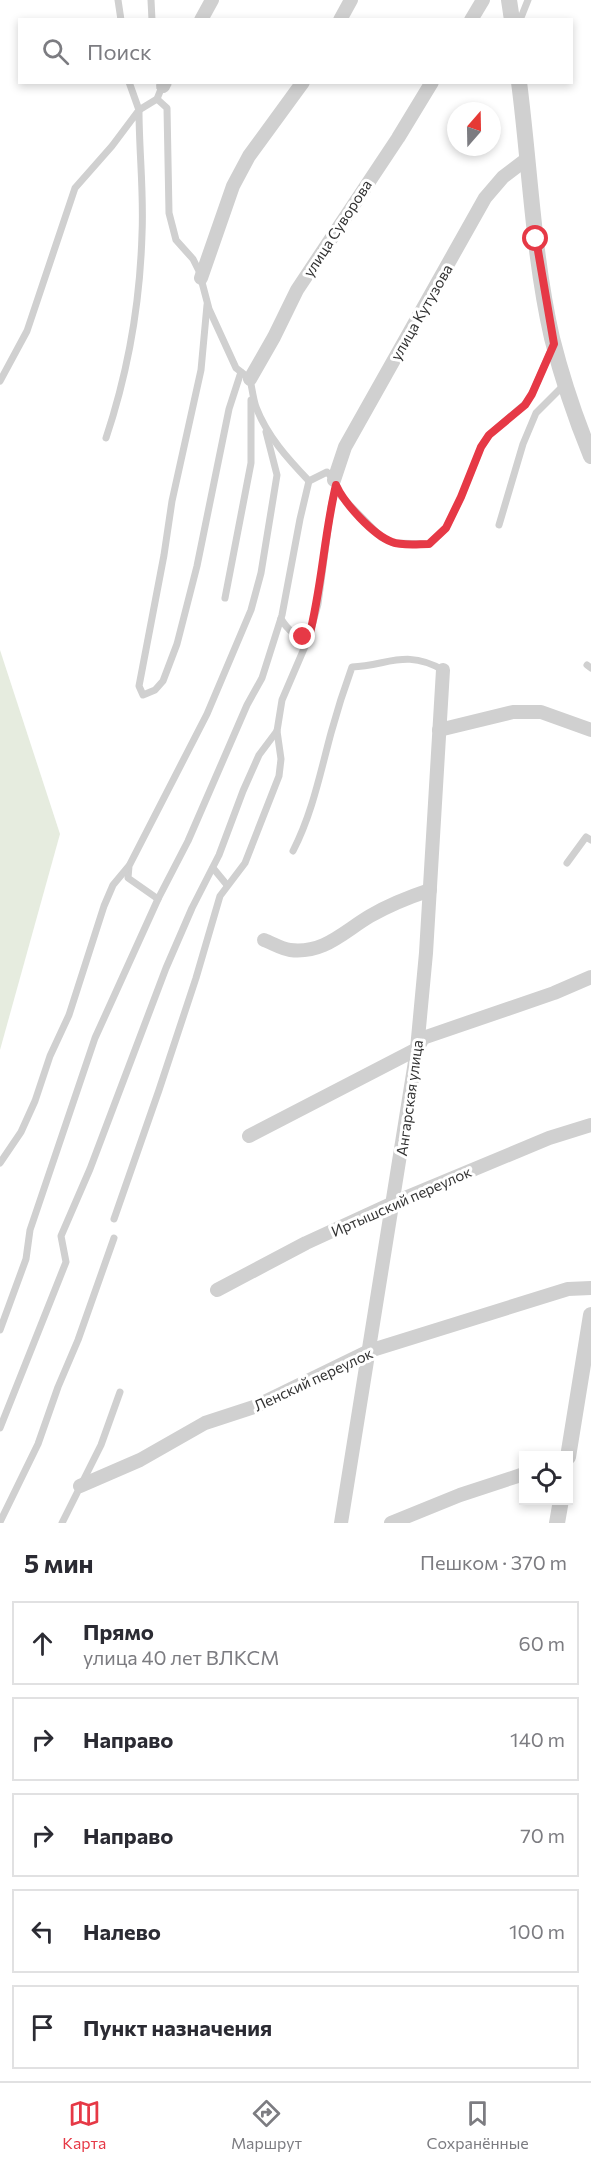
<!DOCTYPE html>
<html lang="ru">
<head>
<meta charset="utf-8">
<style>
  :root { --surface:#fff; --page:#f7f7f7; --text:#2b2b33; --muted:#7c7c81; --line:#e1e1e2; --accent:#e63946 }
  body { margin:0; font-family:Commissioner,sans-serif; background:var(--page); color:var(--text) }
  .controls { position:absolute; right:18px; bottom:18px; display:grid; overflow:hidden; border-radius:0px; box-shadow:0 3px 9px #0003 }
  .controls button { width:54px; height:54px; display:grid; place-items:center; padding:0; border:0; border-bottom:2px solid var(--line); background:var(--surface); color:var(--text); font:30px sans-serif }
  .compass { position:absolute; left:447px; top:102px; width:54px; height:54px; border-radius:50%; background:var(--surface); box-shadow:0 3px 9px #0003; rotate:20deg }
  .stop { position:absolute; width:18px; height:18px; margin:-14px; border:4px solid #e63946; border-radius:50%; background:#fff }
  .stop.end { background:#e63946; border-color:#fff; box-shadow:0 2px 6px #0008 }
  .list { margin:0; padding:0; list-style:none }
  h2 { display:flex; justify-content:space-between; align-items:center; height:78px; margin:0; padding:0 24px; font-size:26px }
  h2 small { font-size:20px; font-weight:400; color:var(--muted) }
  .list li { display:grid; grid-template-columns:39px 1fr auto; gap:18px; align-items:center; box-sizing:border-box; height:84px; margin:0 12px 12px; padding:0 12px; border:2px solid var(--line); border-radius:0px }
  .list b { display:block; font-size:22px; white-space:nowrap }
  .list p { margin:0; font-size:20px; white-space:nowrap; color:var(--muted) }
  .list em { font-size:20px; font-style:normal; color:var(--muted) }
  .icon { flex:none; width:33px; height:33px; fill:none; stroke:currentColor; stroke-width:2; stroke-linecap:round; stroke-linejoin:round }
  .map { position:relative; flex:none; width:591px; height:1523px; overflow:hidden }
  .search { position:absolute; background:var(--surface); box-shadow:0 3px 9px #0003; left:18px; right:18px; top:18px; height:66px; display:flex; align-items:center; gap:15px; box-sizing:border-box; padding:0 21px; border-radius:0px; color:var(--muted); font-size:22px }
  .sheet { height:558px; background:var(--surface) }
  nav { display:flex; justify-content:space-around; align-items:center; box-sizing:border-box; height:84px; border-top:2px solid var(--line); background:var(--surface); font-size:16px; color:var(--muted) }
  nav a { display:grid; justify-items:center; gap:3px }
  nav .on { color:var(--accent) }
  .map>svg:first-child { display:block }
  .green { fill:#e6ecdf }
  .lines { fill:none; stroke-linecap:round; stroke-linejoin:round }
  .service { stroke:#d0d0d0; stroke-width:7 }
  .minor { stroke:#d0d0d0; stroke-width:14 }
  .tertiary { stroke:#d0d0d0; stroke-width:16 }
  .route { stroke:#e63946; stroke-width:8 }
  .labels { text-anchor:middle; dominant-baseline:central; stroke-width:6; stroke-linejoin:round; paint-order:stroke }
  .street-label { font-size:15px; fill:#333; stroke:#fff }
</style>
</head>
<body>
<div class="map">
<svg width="591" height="1523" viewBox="0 0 591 1523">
  <rect width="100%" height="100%" fill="#fff"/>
  <path class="green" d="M 0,650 L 60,834 L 0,1050 Z"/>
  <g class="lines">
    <g class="service">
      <path d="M 118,0 L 121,20"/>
      <path d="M 151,0 L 152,20"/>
      <path d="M 520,20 L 528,0"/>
      <path d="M 129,82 L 139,110 L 157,99 L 163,84"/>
      <path d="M 157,99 L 167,108 L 169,213 L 176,240 L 193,259 L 199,271 L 209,309 L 236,368 L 250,379 C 252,388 253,398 256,407 C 267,436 288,459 309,481 L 327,472 L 334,480 L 341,496 L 381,537 L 394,543 L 429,544 L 446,528 L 461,497 L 481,447 L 489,435 L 525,404 L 532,394 L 552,348"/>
      <path d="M 207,305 L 201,370 L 172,501 L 164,555 L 139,686 L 143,695 L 155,690 L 163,681 L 177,644 L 197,566 L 229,409 L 241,372"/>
      <path d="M 0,381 L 27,331 L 75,188 L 112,146 L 139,110 C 139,151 144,193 142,234 C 140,304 128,372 106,438"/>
      <path d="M 499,525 L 523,444 L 536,413 L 563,386"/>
      <path d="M 225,598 L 251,463 L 251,400"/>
      <path d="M 281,619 C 288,630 295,637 309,637"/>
      <path d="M 587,665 L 591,668"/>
      <path d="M 293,851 C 312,814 320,774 331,733 C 337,711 344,689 352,667 C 389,665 406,649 443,670"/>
      <path d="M 567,863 L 586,837 L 591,840"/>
      <path d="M 213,868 L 227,885"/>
      <path d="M 158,899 L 128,878 L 129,866 L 207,714 L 251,610 L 261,573 L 277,475 L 266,432"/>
      <path d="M 0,1163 L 21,1132 L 35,1101 L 50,1056 L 69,1015 L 104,906 L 113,885 L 128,867"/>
      <path d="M 114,1219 L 159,1090 L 196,978 L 220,896 L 245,863 L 279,776 L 281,759 L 277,731"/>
      <path d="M 0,1330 L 26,1259 L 30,1230 L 95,1038 L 158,899 L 188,841 L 247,705 L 262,678 L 282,615 L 300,519 L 309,481"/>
      <path d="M 0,1428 L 66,1262 L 61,1236 L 90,1169 L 166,968 L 192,908 L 219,855 L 243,791 L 259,755 L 277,731 L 282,700 L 309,637 L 318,604 L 331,507 L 336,485"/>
      <path d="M 0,1522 L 38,1444 L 58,1387 L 78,1340 L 114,1238"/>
      <path d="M 62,1523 L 101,1445 L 120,1392"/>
    </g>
    <g class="minor">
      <path d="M 201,20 L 212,0"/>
      <path d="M 340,20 L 351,0"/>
      <path d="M 471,20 L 483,0"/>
      <path d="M 163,86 L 165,82"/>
      <path d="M 201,278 L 233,186 L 249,156 L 303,82"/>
      <path d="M 250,379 L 274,337 L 297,290 L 398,138 L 432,82"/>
      <path d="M 334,480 L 345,447 L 485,198 L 503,177 L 528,158"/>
      <path d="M 439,730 L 513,712 L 541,712 L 591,730"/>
      <path d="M 264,940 C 272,943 282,949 290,950 C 324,954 343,932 370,916 C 389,905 409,897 430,890"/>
      <path d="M 249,1136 L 417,1049 L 423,1038 L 554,993 L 591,977"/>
      <path d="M 217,1290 L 306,1243 L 393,1203 L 549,1138 L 591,1125"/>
      <path d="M 80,1486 L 140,1460 L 205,1423 L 254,1407 L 369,1351 L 568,1289 L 591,1288"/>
      <path d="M 341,1523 L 417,1049 L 426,953 L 443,670"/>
      <path d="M 391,1523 L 460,1495 L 524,1474"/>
    </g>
    <g class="tertiary">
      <path d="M 509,0 L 512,20"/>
      <path d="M 519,82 C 530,167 533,255 552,338 C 562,378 575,417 591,456"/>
      <path d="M 568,1457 L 591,1315"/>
      <path d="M 557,1523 L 561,1500"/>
    </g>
  </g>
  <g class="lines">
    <path class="route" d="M 303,637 L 309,637 C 322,587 324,535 336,485 C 344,503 373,535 392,542 C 402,546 418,544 429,544 L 446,528 L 461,497 L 481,447 L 489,435 L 525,405 L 532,394 L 554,344 L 536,239"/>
  </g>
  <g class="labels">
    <g class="street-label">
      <text transform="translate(337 228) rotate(-57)">улица Суворова</text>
      <text transform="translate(421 312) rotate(-60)">улица Кутузова</text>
      <text transform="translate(409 1098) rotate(-82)">Ангарская улица</text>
      <text transform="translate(401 1201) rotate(-24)">Иртышский переулок</text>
      <text transform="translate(313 1379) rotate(-25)">Ленский переулок</text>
    </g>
  </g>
</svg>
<div class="controls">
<button><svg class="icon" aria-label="locate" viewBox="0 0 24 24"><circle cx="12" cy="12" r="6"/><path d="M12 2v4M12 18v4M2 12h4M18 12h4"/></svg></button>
</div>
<svg class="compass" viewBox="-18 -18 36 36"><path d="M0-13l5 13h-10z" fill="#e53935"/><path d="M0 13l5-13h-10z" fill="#7c7c81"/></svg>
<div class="stop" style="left:536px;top:239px"></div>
<div class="stop end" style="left:303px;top:637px"></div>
<div class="search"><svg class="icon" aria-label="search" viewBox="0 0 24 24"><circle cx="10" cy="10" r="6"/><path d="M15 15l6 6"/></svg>Поиск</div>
</div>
<section class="sheet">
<h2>5 мин<small>Пешком · 370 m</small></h2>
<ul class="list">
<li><svg class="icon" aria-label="ahead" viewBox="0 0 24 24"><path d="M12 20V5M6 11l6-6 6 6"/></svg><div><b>Прямо</b><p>улица 40 лет ВЛКСМ</p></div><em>60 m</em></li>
<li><svg class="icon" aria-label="right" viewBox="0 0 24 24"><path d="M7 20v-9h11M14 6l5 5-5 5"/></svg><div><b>Направо</b></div><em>140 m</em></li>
<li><svg class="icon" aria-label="right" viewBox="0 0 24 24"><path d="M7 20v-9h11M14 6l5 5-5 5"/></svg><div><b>Направо</b></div><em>70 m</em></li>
<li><svg class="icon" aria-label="left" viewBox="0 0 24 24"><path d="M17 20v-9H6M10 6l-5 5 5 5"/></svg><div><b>Налево</b></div><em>100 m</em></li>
<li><svg class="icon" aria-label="arrive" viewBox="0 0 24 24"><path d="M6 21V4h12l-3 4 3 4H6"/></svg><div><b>Пункт назначения</b></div></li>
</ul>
</section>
<nav>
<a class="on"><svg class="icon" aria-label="map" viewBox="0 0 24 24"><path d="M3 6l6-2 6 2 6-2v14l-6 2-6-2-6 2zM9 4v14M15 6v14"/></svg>Карта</a>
<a><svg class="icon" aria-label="directions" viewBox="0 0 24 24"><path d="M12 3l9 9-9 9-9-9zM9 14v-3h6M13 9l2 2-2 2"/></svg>Маршрут</a>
<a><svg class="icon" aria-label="saved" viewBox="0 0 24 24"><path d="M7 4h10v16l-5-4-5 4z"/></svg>Сохранённые</a>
</nav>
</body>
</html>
